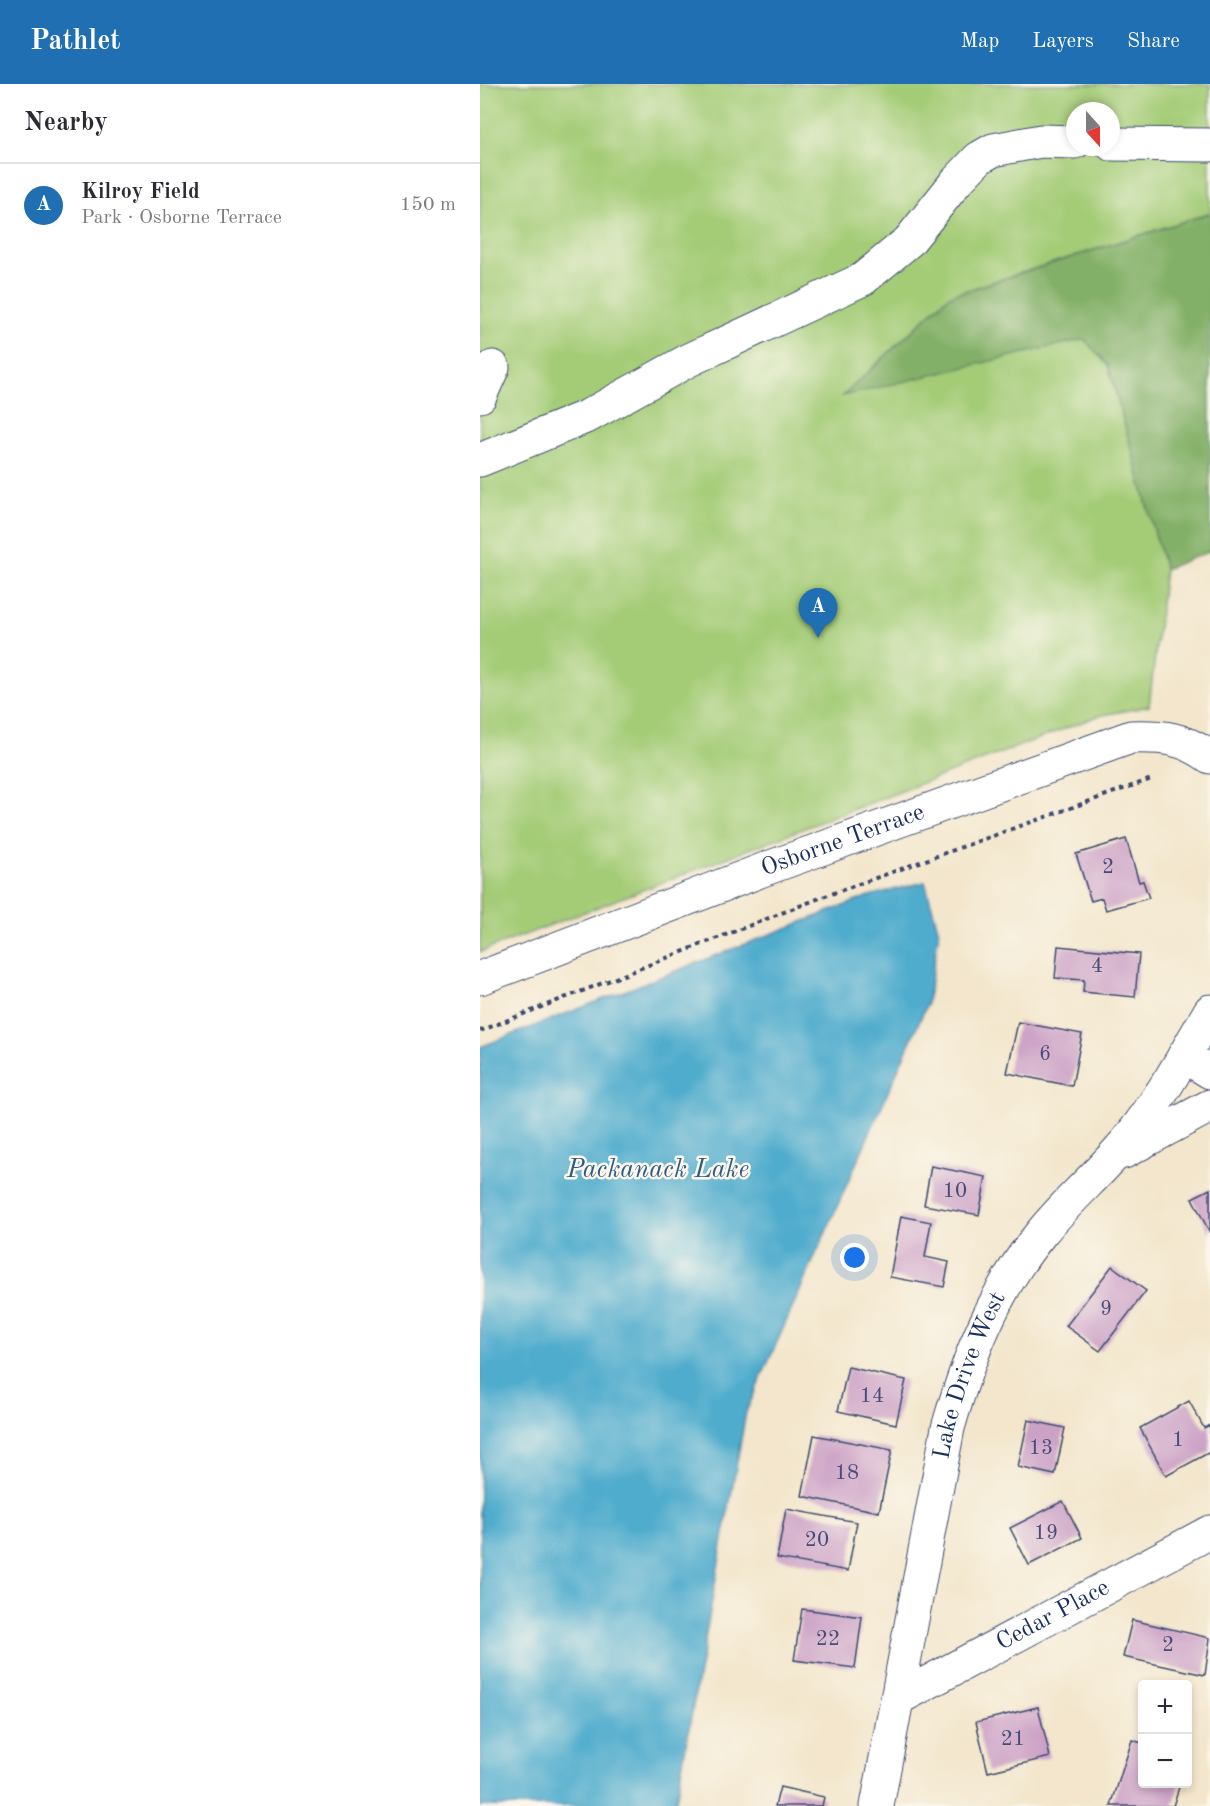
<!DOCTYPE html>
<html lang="en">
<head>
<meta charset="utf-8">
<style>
  :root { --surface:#fff; --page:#f7f7f7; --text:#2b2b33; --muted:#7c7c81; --line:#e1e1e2; --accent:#1f6fb2 }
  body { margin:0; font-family:"Old Standard TT",serif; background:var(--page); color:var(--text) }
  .controls { position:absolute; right:18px; bottom:18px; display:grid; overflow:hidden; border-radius:6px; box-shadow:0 3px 9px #0003 }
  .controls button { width:54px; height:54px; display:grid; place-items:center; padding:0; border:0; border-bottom:2px solid var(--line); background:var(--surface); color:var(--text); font:30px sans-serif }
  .compass { position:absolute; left:586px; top:18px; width:54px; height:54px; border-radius:50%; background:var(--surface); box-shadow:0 3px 9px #0003; rotate:159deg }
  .you { position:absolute; left:375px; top:1174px; width:21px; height:21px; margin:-15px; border:4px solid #fff; border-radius:50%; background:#1a73e8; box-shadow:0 0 0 9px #1a73e833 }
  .badge { display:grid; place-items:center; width:39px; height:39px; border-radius:50%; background:var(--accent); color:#fff; font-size:20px; font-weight:700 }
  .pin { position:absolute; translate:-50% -50px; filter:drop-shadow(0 2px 3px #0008) }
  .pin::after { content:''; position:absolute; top:32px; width:21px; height:18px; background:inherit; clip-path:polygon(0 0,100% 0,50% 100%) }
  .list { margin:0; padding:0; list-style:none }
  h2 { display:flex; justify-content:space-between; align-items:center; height:78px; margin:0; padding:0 24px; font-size:26px }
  h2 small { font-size:20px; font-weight:400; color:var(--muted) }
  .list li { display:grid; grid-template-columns:39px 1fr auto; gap:18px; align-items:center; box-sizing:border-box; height:84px; padding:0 24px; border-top:2px solid var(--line) }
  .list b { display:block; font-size:22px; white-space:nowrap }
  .list p { margin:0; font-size:20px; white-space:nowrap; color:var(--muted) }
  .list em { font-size:20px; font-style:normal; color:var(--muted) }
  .map { position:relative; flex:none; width:730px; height:1722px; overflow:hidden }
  header { display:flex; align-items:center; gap:36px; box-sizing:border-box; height:84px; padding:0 30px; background:var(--accent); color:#fff }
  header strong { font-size:28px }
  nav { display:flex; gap:33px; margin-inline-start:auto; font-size:21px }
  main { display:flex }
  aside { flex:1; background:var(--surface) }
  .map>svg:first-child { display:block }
  .green { fill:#a4cc77; stroke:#607e6a; stroke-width:1.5; fill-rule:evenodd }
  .forest { fill:#83b068; stroke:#4f7063; stroke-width:1.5 }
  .water { fill:#4faccd; stroke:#356e96; stroke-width:1.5 }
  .building { fill:#cca1c6 }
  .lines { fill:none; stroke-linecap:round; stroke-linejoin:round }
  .minor-casing { stroke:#3b4a6e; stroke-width:35 }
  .path { stroke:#3b4a6e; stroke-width:4; stroke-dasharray:4.5 4.5; stroke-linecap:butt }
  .minor { stroke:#fff; stroke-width:33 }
  .labels { text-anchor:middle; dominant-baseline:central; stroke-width:5; stroke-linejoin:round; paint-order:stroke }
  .number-label { font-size:21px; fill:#474c78 }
  .street-label { font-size:24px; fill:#1b2f5e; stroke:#fbf7ec }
  .water-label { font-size:26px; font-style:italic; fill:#2d5b85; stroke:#fbf7ec }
</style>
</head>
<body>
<header>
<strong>Pathlet</strong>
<nav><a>Map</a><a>Layers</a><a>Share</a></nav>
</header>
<main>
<aside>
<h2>Nearby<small></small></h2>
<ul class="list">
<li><span class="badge">A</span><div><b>Kilroy Field</b><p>Park · Osborne Terrace</p></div><em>150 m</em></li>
</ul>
</aside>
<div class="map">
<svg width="730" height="1722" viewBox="0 0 730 1722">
  <rect width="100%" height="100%" fill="#fbf7ec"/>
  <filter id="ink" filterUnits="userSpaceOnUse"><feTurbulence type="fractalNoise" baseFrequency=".0167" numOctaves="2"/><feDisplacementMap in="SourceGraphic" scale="12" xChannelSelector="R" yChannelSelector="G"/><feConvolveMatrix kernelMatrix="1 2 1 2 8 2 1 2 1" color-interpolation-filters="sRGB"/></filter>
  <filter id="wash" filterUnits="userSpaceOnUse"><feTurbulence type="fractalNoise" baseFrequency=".008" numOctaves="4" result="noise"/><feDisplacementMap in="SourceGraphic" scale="24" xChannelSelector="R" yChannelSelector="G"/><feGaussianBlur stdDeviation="1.35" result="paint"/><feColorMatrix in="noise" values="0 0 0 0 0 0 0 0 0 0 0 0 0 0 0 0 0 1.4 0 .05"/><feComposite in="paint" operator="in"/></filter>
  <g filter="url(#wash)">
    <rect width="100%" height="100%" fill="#f3e6cc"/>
    <path class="green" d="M 0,0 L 730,0 L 730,129 L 469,212 L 364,311 L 604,254 L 628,281 L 685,485 L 669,622 L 618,632 L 0,868 ZM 595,27 L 631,27 L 631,63 L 595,63 Z"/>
    <path class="forest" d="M 730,129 L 730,467 L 685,485 L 628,281 L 604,255 L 363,312 L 469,212 Z"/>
    <path class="water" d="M 445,798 L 459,848 L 447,920 L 266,1328 L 195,1722 L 0,1722 L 0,963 L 389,812 Z"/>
    <g id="blocks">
      <g class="building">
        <path d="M 646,755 L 659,798 L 663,797 L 669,814 L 626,826 L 622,814 L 611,817 L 596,770 Z"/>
        <path d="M 578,862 L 659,870 L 655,913 L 603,908 L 604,896 L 575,894 Z"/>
        <path d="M 538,938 L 602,950 L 592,1002 L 527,989 Z"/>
        <path d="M 451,1082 L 506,1093 L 499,1131 L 444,1121 Z"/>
        <path d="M 730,1105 L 730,1149 L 712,1114 Z"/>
        <path d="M 421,1132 L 451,1138 L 445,1173 L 469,1178 L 464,1203 L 410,1193 Z"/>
        <path d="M 632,1182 L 666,1207 L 620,1267 L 586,1242 Z"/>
        <path d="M 368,1283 L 426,1296 L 416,1340 L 358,1327 Z"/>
        <path d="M 709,1317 L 724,1344 L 730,1341 L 730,1368 L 686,1392 L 660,1344 Z"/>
        <path d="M 548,1336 L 585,1344 L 575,1391 L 538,1383 Z"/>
        <path d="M 334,1351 L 412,1366 L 399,1428 L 322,1412 Z"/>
        <path d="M 583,1417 L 602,1454 L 549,1481 L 530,1444 Z"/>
        <path d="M 306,1425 L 377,1438 L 368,1487 L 297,1474 Z"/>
        <path d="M 322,1525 L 382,1533 L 375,1584 L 314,1576 Z"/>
        <path d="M 652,1536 L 730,1554 L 725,1591 L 643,1573 Z"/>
        <path d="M 558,1623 L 570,1673 L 508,1688 L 496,1638 Z"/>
        <path d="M 652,1656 L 662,1659 L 662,1700 L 700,1700 L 693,1722 L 631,1722 Z"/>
        <path d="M 300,1703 L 344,1713 L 342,1722 L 295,1722 Z"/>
      </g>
    </g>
  </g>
  <g filter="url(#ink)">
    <use href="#blocks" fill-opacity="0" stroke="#3b4a6e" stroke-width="1.5"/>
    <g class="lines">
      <defs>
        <g id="minor">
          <path d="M 631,60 L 730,61"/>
          <path d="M 0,312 L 13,283"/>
          <path d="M 0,376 L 108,332 L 207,277 L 383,195 L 429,157 L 476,98 L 499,74 L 513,66 L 561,57 L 595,58"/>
          <path id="s1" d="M 0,894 L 285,785 L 651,653 C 684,652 703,654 730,673"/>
          <path d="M 704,972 L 730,988"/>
          <path d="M 644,1068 L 730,1022"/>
          <path id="s2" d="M 417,1615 L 730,1448"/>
          <path id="s3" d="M 397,1722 L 468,1344 C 488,1274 515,1204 562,1148 C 588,1116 620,1089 646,1058 C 679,1018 704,972 730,927"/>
        </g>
      </defs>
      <use href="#minor" class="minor-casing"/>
      <path class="path" d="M 0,947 L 340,814 L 674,694"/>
      <use href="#minor" class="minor"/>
    </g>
  </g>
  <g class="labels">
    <g class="number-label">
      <text x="628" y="783">2</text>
      <text x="617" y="882">4</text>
      <text x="565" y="970">6</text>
      <text x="475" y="1107">10</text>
      <text x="626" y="1225">9</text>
      <text x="392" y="1312">14</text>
      <text x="698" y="1356">1</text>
      <text x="561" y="1364">13</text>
      <text x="367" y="1389">18</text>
      <text x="566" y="1449">19</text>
      <text x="337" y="1456">20</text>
      <text x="348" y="1555">22</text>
      <text x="688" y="1561">2</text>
      <text x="533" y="1655">21</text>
    </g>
    <g class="street-label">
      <text stroke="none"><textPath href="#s1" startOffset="388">Osborne Terrace</textPath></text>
      <text stroke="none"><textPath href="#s3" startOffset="441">Lake Drive West</textPath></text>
      <text stroke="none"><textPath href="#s2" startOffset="177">Cedar Place</textPath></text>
    </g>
    <g class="water-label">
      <text x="178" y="1086">Packanack Lake</text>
    </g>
  </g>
</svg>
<div class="controls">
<button>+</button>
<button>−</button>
</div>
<svg class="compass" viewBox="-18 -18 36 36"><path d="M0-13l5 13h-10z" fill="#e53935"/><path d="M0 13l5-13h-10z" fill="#7c7c81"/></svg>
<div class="you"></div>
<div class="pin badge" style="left:338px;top:554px">A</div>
</div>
</main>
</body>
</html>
